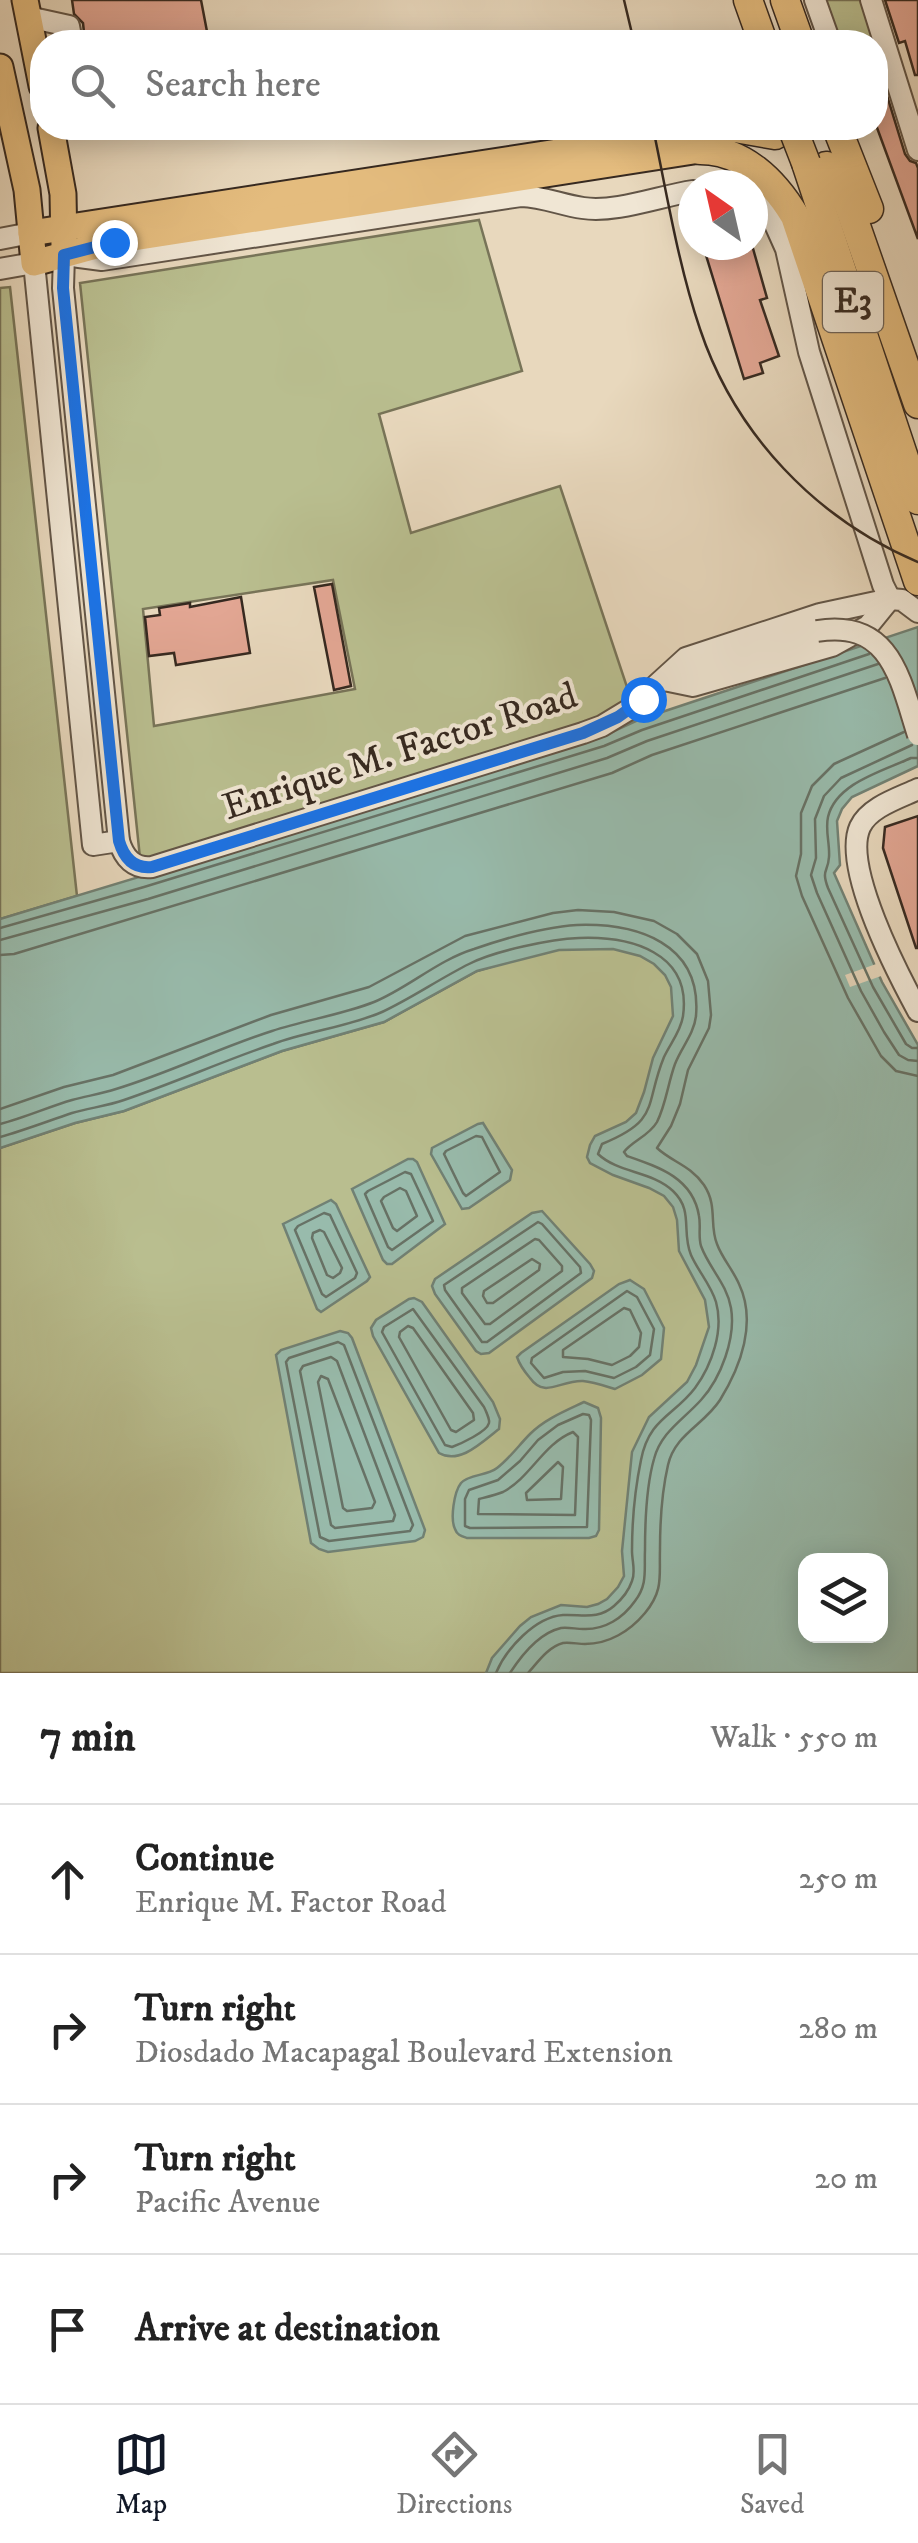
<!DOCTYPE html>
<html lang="en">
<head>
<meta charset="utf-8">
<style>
  :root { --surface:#fff; --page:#f6f6f6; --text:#222; --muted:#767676; --line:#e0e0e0; --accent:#111827 }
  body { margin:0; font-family:"IM FELL DW Pica",serif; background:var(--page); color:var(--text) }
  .controls { position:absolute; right:30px; bottom:30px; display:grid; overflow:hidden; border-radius:20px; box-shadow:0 5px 25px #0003 }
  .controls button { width:90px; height:90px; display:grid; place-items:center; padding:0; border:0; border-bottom:2px solid var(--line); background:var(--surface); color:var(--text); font:50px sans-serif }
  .compass { position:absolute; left:678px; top:170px; width:90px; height:90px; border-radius:50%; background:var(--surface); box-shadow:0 5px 25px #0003; rotate:326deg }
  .stop { position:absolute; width:30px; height:30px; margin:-22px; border:8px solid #1a73e8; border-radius:50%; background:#fff }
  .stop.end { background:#1a73e8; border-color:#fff; box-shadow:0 2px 10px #0008 }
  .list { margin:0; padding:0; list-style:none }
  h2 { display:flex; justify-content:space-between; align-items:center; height:130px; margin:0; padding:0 40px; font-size:42px }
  h2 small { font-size:32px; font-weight:400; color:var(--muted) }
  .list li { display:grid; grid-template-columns:65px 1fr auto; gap:30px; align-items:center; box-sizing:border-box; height:150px; padding:0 40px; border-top:2px solid var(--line) }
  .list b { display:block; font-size:38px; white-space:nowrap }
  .list p { margin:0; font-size:32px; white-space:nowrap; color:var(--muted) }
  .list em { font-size:32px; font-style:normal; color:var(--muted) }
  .icon { flex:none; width:55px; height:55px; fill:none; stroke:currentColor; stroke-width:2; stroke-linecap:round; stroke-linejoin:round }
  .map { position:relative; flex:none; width:918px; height:1673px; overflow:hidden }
  .search { position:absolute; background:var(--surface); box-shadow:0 5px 25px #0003; left:30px; right:30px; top:30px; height:110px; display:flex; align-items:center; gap:25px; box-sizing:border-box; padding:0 35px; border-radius:40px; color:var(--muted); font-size:38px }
  .sheet { height:730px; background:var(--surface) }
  nav { display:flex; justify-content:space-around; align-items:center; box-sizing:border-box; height:140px; border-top:2px solid var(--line); background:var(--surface); font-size:28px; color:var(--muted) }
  nav a { display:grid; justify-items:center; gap:5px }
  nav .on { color:var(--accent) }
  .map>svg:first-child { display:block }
  .green { fill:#b9be8f; stroke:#787458; stroke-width:2.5; fill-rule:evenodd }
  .water { fill:#98bbac; stroke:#718174; stroke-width:2.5; fill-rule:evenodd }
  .pier { fill:#e8d8bd }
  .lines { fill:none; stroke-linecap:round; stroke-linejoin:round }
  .shore { stroke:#677266; stroke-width:2.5 }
  .building { fill:#e2a693; stroke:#362920; stroke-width:2.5 }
  .minor-casing { stroke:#625547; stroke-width:24 }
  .major-casing { stroke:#362920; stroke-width:29 }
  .highway-casing { stroke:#362920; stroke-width:31 }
  .minor { stroke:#f0e6d4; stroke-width:20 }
  .major { stroke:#e4bc7e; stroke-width:25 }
  .highway { stroke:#e4bc7e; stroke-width:28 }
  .tram { stroke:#362920; stroke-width:2.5 }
  .minor-bridge-casing { stroke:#625547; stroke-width:24; stroke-linecap:butt }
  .highway-bridge-casing { stroke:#362920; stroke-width:31; stroke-linecap:butt }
  .minor-bridge { stroke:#f0e6d4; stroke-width:20 }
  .highway-bridge { stroke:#e4bc7e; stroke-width:28 }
  .route { stroke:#1a73e8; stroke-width:12 }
  .labels { text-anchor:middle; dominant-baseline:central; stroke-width:8; stroke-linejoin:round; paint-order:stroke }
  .shield { fill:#f0e6d4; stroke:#6e6256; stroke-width:2.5 }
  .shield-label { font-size:35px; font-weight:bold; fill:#362920 }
  .street-label { font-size:38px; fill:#362920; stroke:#f0e6d4 }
</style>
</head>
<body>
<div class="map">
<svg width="918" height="1673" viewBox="0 0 918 1673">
  <rect width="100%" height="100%" fill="#e8d8bd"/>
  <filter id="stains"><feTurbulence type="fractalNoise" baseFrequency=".002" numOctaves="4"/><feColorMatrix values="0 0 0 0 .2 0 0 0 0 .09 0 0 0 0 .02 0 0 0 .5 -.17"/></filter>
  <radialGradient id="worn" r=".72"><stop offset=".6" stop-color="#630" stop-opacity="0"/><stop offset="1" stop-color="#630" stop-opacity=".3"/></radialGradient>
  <g class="green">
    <path d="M 822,0 L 861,0 L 875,41 L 838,42 Z"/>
    <path d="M 479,220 L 522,371 L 379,414 L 411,533 L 560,486 L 638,720 L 601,737 L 142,877 L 80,283 ZM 333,580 L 355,689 L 154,726 L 143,609 Z"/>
    <path d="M 10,287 L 77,896 L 0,919 L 0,288 Z"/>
    <path d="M 651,919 L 706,974 L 918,1673 L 0,1673 L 0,1148 L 75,1123 L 124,1111 L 282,1051 L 384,1022 L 477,971 ZM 806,1560 L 880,1560 L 880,1636 L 806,1636 Z"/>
  </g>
  <g class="water">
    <path d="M 918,627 L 918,766 L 852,797 L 842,809 L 837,821 L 840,865 L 834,873 L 882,982 L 918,1045 L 918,1673 L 486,1673 L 492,1658 L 520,1626 L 531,1617 L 561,1605 L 587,1607 L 598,1604 L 607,1599 L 618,1587 L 624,1576 L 622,1551 L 632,1452 L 649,1417 L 687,1382 L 696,1365 L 709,1327 L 705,1300 L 679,1251 L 677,1220 L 673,1207 L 664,1196 L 649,1188 L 613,1175 L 590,1163 L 587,1157 L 590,1145 L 595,1136 L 626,1122 L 636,1113 L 644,1092 L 653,1058 L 673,1016 L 671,987 L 665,975 L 654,964 L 640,956 L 613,949 L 559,950 L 477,971 L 384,1022 L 282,1051 L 124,1111 L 75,1123 L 0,1148 L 0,919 L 601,737 L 638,720 ZM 806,1560 L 880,1560 L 880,1636 L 806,1636 Z"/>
    <path d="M 483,1123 L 512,1170 L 510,1180 L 469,1208 L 462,1209 L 431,1154 L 432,1148 L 478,1124 Z"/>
    <path d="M 408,1159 L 413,1159 L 417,1162 L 445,1224 L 392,1264 L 387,1264 L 383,1260 L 352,1189 Z"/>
    <path d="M 331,1200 L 336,1204 L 370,1277 L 367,1281 L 321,1312 L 317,1309 L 283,1224 Z"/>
    <path d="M 542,1211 L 590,1264 L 594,1271 L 592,1278 L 489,1353 L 481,1354 L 476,1351 L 435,1294 L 432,1286 L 435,1279 L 532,1213 Z"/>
    <path d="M 630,1280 L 644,1289 L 664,1328 L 661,1359 L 642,1375 L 615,1389 C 605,1386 593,1382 583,1381 C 560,1380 545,1399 530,1378 C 524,1371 520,1366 517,1357 L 521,1353 L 619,1284 Z"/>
    <path d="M 414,1298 L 422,1302 L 493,1402 L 500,1419 L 499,1429 C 482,1442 460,1465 439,1453 L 373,1336 L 371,1328 L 376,1320 L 409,1299 Z"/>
    <path d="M 340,1331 L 348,1333 L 352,1338 L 425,1530 L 423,1537 L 415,1541 L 328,1552 L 319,1549 L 311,1543 L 276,1355 L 281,1350 Z"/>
    <path d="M 584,1402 L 598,1408 L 601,1418 L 599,1530 L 596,1536 L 589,1538 L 467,1538 C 461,1536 457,1535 455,1529 C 450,1519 454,1492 461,1483 C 469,1474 487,1476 497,1468 C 510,1458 519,1445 530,1434 C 545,1419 565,1411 584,1402 Z"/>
  </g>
  <path class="pier" d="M 879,963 L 884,975 L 850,987 L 845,975 Z"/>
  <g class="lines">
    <g class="shore">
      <path d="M 904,732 L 834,764 L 812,786 L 801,813 L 801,854 L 796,876 L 802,896 L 848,998 L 881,1056 L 896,1071 L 918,1076"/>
      <path d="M 912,745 L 841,778 L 824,796 L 815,819 L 816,858 L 811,875 L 817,893 L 861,991 L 884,1032 L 899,1055 L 908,1060 L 918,1061"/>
      <path d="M 918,758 L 911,758 C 883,771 836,783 828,817 C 825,830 830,844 829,857 C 828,873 821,869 828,888 L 873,987 L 906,1044 L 912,1048 L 918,1048"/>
      <path d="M 0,928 L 144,887 L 604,746 L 642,730 L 869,654"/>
      <path d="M 0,940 L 148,899 L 607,758 L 647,741 L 878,664"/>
      <path d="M 0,955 L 14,954 L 612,773 L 652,755 L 885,678"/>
      <path d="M 0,1109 L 64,1087 L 113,1075 L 271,1015 L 369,987 L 465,936 L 553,913 L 578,910 L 614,912 L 654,921 L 677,934 L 697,954 L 708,981 L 711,1015 L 709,1028 L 688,1070 L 680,1104 L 671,1126 L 657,1148 C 672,1162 690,1165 704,1185 C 718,1206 709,1225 717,1244 C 722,1258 733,1270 739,1284 C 757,1322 741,1366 720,1400 C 704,1425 675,1434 668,1465 C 662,1491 660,1522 660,1549 C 659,1576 664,1590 645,1613 C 630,1631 609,1644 585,1644 C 578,1644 570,1642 563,1643 C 548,1647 538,1662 528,1673"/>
      <path d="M 0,1124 C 24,1118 48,1107 72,1100 C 86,1096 101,1094 116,1089 C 169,1073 219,1048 272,1031 C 305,1020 341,1015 374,1002 C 408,988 438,960 474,949 C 506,938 543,927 577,925 C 637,923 702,943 696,1016 C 694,1034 681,1048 675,1064 C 668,1083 666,1104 657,1122 C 649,1136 632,1141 624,1152 L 627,1156 C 659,1167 693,1178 699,1216 C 701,1226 698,1236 701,1246 C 709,1268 727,1284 731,1308 C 736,1338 721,1378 701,1400 C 683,1420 661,1432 654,1459 C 646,1487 645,1521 645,1550 C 644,1570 648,1584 635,1601 C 623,1618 605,1630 583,1629 C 576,1629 568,1627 561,1628 C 539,1633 521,1656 510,1673"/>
      <path d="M 476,1136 L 482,1137 L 500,1172 L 466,1196 L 463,1193 L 444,1154 L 446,1151 Z"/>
      <path d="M 0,1137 C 25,1130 48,1121 72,1113 C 89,1108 107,1106 124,1100 C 174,1083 223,1061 273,1044 C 308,1031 348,1027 382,1012 C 412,998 439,979 469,964 C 494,951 551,939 579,938 C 630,936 692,952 683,1016 C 681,1031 670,1044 664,1057 C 644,1106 661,1120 602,1144 L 598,1154 C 618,1173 652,1171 673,1191 C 694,1211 681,1231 691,1255 C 698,1271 711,1285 716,1302 C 724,1330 712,1365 695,1388 C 674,1416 649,1418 641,1460 C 635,1489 632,1521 632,1551 C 632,1561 636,1572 632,1581 C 629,1590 621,1600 614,1606 C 598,1620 582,1614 563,1615 C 535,1617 506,1649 496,1673"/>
      <path d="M 405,1172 L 411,1174 L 433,1221 L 392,1250 L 388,1247 L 365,1194 L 368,1191 Z"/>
      <path d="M 400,1188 L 406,1191 L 417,1216 L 397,1231 L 393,1228 L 381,1201 L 384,1197 Z"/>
      <path d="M 324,1213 L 330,1215 L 357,1273 L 355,1278 L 326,1297 L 322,1294 L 295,1230 L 298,1226 Z"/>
      <path d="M 538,1222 L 542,1224 L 580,1267 L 581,1273 L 487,1342 L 482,1342 L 445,1290 L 444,1285 Z"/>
      <path d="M 320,1230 L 324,1232 L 342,1268 L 340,1273 L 333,1278 L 327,1275 L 312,1238 L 313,1233 Z"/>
      <path d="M 535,1239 L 539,1240 L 562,1266 L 562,1271 L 490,1324 L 485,1324 L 462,1293 L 462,1288 Z"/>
      <path d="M 532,1259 L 540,1264 L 539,1270 L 493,1303 L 487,1303 L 483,1296 L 484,1291 Z"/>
      <path d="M 627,1291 L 637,1297 L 654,1329 L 650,1355 L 636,1367 L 614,1378 L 585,1371 L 563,1372 L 544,1378 L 531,1363 L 532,1358 Z"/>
      <path d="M 624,1308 L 630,1310 L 641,1333 L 639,1347 L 630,1356 L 612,1365 L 588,1359 L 563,1357 L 563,1350 Z"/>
      <path d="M 413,1309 L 484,1407 C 485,1409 490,1420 489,1423 C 487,1432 460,1444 452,1447 L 445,1445 L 382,1332 L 384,1327 Z"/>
      <path d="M 408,1326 L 413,1328 L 473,1413 L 474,1420 L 456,1432 L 451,1430 L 399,1337 L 400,1332 Z"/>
      <path d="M 338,1342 L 344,1345 L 413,1525 L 410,1531 L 329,1541 L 320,1537 L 286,1362 L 289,1358 Z"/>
      <path d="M 331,1357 L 337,1361 L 395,1515 L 393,1521 L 335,1528 L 331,1525 L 300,1371 L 303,1366 Z"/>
      <path d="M 321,1376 L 328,1379 L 375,1502 L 372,1508 L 347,1511 L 343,1508 L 318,1382 Z"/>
      <path d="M 583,1414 L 589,1415 L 591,1420 L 587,1527 L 470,1528 L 465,1526 L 465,1499 L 469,1490 L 498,1480 L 520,1461 L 538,1440 L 558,1425 Z"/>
      <path d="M 573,1432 L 578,1437 L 575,1515 L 478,1514 L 479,1499 C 487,1497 496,1495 503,1492 C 531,1477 543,1444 573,1432 Z"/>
      <path d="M 558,1462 L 563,1467 L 561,1499 L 527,1500 L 526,1493 Z"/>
    </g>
  </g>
  <g class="building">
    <path d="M 72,0 L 201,0 L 209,42 L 85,42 L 83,23 L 74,14 Z"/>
    <path d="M 885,0 L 918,0 L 918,75 L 915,75 L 905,41 L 899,43 Z"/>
    <path d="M 876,60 L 905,154 L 910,161 L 916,163 L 918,168 L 918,239 L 876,125 Z"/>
    <path d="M 728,245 L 752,245 L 767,298 L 760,300 L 779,356 L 760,363 L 763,373 L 744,379 L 705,252 Z"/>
    <path d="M 332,584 L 351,686 L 334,690 L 314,587 Z"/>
    <path d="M 241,597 L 250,653 L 176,665 L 174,653 L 149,656 L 145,617 L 160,615 L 159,608 L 190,603 L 190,607 Z"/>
    <path d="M 918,816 L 918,948 L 916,948 L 883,848 L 885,827 Z"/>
  </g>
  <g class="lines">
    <defs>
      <g id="minor">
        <path d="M 815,0 L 830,42"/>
        <path d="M 871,0 L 918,150"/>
        <path d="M 28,17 L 69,26 L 72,42"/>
        <path d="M 693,191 C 660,196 616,213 583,208 C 561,205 545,197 521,196 L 102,260 L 64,255 L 63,288 L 119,841 C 124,858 134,869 152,867 L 583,733 L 602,726 L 630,709 L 686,658 L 820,614 L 890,599 L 902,600 L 918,612"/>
        <path d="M 753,201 L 763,208 L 773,220 L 786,249 L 809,352 L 883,585 L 890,599"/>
        <path d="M 0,239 L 31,233"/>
        <path d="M 0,269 L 34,263 L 93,845 L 119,841"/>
        <path d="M 670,678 L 817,631"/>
        <path d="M 664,680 L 693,686 L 832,646 L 868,626 L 890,599"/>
        <path d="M 918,789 C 899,798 869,807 860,827 C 842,867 898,974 918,1011"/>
      </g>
      <g id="major">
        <path d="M 25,0 L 42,86"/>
        <path d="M 0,67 L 27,190 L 34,263 L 114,241 L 700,150"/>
        <path d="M 51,128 L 63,194 L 64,245"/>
        <path d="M 31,233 L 694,131"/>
      </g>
      <g id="highway">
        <path d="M 748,0 L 763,42"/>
        <path d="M 785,0 L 800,42"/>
        <path d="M 837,128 L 869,209"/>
        <path d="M 694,131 L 735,128 L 775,135"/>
        <path d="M 700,150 C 743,150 774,181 795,216 L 918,581"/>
        <path d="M 806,163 L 918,500"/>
        <path d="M 826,166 L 840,184 L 848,203 L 918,404"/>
      </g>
    </defs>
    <use href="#minor" class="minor-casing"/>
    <use href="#major" class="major-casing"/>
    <use href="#highway" class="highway-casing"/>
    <use href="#minor" class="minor"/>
    <use href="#major" class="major"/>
    <use href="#highway" class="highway"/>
    <g class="tram">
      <path d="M 624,0 L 634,42"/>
      <path d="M 653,128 C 667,194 678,264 700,329 C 735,434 816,519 918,562"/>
    </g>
    <defs>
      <path id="minor-bridge" d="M 817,631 C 891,619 900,679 918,735"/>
      <path id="highway-bridge" d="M 794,132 L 806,163"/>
    </defs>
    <use href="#minor-bridge" class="minor-bridge-casing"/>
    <use href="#highway-bridge" class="highway-bridge-casing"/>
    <use href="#minor-bridge" class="minor-bridge"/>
    <use href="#highway-bridge" class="highway-bridge"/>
  </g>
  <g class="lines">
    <path class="route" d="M 114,242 L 64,255 L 63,288 L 119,841 C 124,858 134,869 152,867 L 583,733 L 618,717 L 643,699"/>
  </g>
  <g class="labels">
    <rect class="shield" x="823" y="272" width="60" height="60" rx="8"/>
    <g class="shield-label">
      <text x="853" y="302">E3</text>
    </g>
    <g class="street-label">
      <text transform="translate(400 752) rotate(-18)">Enrique M. Factor Road</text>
    </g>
  </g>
  <rect width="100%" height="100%" filter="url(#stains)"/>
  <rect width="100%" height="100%" fill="url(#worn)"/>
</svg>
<div class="controls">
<button><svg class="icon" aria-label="layers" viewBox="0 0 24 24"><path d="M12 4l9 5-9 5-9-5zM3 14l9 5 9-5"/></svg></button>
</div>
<svg class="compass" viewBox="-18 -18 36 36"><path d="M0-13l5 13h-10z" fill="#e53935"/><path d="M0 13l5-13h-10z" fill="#767676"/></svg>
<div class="stop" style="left:643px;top:699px"></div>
<div class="stop end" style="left:114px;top:242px"></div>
<div class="search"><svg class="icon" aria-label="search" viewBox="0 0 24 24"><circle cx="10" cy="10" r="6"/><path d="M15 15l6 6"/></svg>Search here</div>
</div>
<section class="sheet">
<h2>7 min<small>Walk · 550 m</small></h2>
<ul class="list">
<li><svg class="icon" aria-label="ahead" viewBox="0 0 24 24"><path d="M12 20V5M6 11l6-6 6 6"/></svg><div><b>Continue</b><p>Enrique M. Factor Road</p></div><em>250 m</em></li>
<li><svg class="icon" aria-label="right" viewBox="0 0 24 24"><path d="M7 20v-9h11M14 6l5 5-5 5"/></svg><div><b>Turn right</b><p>Diosdado Macapagal Boulevard Extension</p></div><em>280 m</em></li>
<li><svg class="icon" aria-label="right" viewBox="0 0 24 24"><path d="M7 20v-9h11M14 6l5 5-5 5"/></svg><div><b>Turn right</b><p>Pacific Avenue</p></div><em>20 m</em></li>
<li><svg class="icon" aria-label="arrive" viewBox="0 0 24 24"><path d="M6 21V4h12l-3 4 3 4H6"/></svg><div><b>Arrive at destination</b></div></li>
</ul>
</section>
<nav>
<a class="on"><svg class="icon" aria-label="map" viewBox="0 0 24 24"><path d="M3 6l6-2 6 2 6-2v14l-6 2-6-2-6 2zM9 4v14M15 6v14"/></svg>Map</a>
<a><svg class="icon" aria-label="directions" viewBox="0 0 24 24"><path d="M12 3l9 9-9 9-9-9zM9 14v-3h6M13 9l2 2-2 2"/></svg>Directions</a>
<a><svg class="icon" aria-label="saved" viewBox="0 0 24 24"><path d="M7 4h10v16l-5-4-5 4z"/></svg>Saved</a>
</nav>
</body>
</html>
